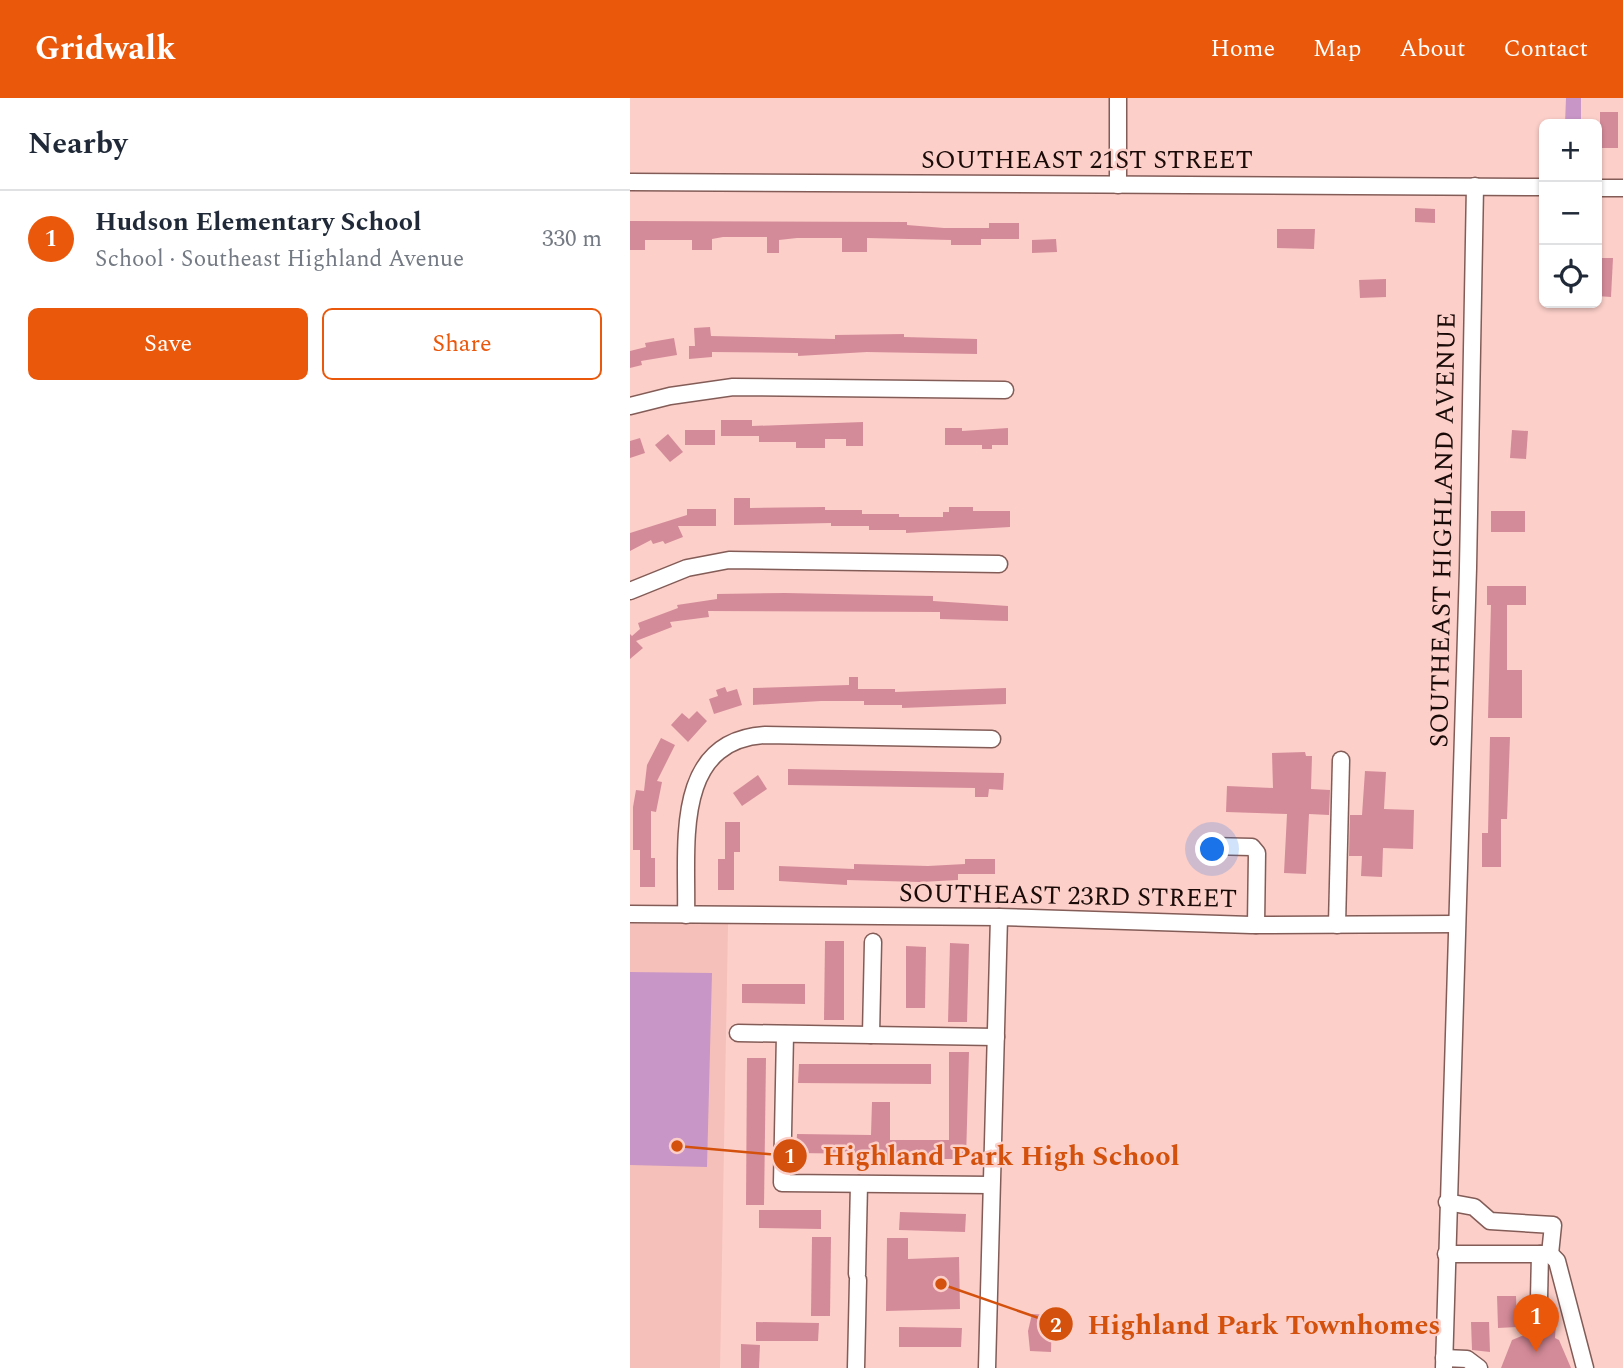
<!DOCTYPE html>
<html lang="en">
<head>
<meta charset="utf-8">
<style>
  :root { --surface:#fff; --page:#f2f2f3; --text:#1f2937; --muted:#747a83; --line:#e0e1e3; --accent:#ea580c }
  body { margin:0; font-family:Spectral,serif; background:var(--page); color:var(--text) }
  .controls { position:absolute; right:21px; top:21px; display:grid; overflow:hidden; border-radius:10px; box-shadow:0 2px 5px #0004 }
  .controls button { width:63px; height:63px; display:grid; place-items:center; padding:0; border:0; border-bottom:2px solid var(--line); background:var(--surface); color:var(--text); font:35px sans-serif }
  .you { position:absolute; left:583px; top:752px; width:24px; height:24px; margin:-18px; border:5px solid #fff; border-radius:50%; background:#1a73e8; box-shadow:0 0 0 10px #1a73e833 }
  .badge { display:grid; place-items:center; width:46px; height:46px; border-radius:50%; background:var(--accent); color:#fff; font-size:23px; font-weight:700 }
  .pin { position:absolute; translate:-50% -58px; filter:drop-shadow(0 2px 4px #0008) }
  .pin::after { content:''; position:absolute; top:37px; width:24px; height:21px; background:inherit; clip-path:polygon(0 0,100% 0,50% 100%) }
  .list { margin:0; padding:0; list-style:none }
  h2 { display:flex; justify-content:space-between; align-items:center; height:91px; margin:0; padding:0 28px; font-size:30px }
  h2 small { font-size:23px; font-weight:400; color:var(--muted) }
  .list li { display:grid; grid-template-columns:46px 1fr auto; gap:21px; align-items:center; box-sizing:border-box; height:98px; padding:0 28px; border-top:2px solid var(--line) }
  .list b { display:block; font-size:26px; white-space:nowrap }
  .list p { margin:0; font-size:23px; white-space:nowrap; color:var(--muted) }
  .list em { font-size:23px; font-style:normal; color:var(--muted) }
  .actions { display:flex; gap:14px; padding:21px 28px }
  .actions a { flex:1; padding:16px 0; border:2px solid var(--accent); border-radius:10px; text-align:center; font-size:24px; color:var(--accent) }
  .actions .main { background:var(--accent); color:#fff }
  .icon { flex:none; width:38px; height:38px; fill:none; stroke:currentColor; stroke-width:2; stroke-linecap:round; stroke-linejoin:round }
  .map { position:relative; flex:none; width:993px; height:1270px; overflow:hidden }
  header { display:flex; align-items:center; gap:42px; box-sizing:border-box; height:98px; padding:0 35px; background:var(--accent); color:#fff }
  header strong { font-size:33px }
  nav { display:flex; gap:38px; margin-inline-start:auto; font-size:24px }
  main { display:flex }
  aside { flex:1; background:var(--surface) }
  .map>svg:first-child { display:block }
  .built { fill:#f5c0b9 }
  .green { fill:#c896c7 }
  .building { fill:#d48b99 }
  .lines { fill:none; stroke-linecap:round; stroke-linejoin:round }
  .minor-casing { stroke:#835c57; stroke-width:19 }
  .minor { stroke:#fff; stroke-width:16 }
  .labels { text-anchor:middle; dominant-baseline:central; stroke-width:5; stroke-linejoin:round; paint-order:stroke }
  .street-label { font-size:26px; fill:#1a0b09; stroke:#fccfc9 }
  .leader { fill:none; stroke:#d3510c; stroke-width:2.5 }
  .callout-dot { fill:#d3510c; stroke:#fccfc9; stroke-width:2.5 }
  .mark-label { font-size:21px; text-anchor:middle; font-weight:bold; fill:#fff }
  .callout-label { font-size:28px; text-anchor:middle; font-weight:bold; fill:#d3510c; stroke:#fccfc9; stroke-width:5; stroke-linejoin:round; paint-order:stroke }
</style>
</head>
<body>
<header>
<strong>Gridwalk</strong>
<nav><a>Home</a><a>Map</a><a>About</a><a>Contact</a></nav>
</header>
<main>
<aside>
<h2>Nearby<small></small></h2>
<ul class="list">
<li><span class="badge">1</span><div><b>Hudson Elementary School</b><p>School · Southeast Highland Avenue</p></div><em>330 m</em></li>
</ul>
<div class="actions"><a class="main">Save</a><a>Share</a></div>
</aside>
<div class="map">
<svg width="993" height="1270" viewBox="0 0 993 1270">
  <rect width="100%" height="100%" fill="#fccfc9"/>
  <path class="built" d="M 0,826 L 98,826 L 90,1270 L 0,1270 Z"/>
  <g class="green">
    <path d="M 936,0 L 951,0 L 951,26 L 935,26 Z"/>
    <path d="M 0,874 L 82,875 L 77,1069 L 0,1067 Z"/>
  </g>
  <g class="building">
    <rect x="970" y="14" width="18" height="36"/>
    <path d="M 785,110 L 805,111 L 805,125 L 785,124 Z"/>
    <path d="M 0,123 L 277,124 L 277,127 L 314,130 L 359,130 L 359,125 L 389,125 L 389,141 L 351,141 L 351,147 L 321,147 L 321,142 L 237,140 L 237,154 L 212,154 L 212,140 L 167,140 L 149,142 L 149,155 L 137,155 L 137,139 L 93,139 L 82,141 L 82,152 L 62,152 L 62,142 L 15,142 L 15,152 L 0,152 Z"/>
    <path d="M 647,131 L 685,131 L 684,151 L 647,150 Z"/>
    <path d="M 426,141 L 427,154 L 402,155 L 402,142 Z"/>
    <path d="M 967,160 L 983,160 L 981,199 L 967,198 Z"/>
    <path d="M 756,181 L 756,199 L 730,200 L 729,182 Z"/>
    <path d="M 80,229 L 81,238 L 205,241 L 205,237 L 274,236 L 274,239 L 347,241 L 347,256 L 237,254 L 168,258 L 168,255 L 82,254 L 82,259 L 59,261 L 59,248 L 65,248 L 64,230 Z"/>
    <path d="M 44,240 L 47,257 L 11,263 L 12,267 L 0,270 L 0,253 L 16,249 L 15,245 Z"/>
    <path d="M 91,322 L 122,322 L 122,328 L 233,324 L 233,348 L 216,348 L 216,341 L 195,341 L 195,350 L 166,350 L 166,344 L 129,344 L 129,338 L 91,338 Z"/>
    <path d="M 315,330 L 332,330 L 332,333 L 378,330 L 378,347 L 362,347 L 362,351 L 352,351 L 352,347 L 315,347 Z"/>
    <rect x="55" y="332" width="30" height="15"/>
    <path d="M 882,332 L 898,333 L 896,361 L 880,360 Z"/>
    <path d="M 38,336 L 53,354 L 40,364 L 25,347 Z"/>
    <path d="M 10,340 L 15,355 L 0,360 L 0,343 Z"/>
    <path d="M 104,400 L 120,400 L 120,410 L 195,409 L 195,412 L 232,412 L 232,416 L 269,416 L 269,419 L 313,419 L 313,414 L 319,414 L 319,409 L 343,409 L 343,413 L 380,413 L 380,429 L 276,435 L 276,432 L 239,432 L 239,428 L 201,428 L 201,425 L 104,427 Z"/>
    <path d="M 57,411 L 86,411 L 86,428 L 48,428 L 53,439 L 35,446 L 33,443 L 23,446 L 21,442 L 0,453 L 0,435 L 57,417 Z"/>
    <rect x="861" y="413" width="34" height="21"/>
    <path d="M 857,488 L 896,488 L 896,507 L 877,507 L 877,572 L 892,572 L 892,620 L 858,620 L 861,507 L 857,507 Z"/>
    <path d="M 155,495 L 303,498 L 303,503 L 378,508 L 378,523 L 310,521 L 310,514 L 78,513 L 79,519 L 40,524 L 42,529 L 6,543 L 13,550 L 0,561 L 0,536 L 2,538 L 10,531 L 8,525 L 48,510 L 47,507 L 87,501 L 87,496 Z"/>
    <path d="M 219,579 L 228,579 L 228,591 L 265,591 L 265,594 L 376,590 L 376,606 L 272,610 L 272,607 L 234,607 L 234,603 L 191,603 L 123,607 L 123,590 L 219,587 Z"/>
    <path d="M 95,589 L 97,594 L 107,591 L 112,607 L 84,616 L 79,601 L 88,598 L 86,592 Z"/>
    <path d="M 67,613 L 77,623 L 58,644 L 41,627 L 52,615 L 59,621 Z"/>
    <path d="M 860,639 L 880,639 L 877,721 L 871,721 L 871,769 L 852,769 L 852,735 L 858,735 Z"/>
    <path d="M 31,640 L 45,647 L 27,683 L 32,684 L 26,714 L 21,713 L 21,760 L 25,760 L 25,789 L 10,789 L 10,752 L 3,752 L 3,709 L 6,692 L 14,693 L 17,667 Z"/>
    <path d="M 675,654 L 676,658 L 682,658 L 681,691 L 700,692 L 699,717 L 679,716 L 676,776 L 654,775 L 657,716 L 596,714 L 597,688 L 643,690 L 642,655 Z"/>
    <path d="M 158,671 L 374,675 L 373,692 L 359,691 L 358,699 L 345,699 L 345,690 L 158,687 Z"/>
    <path d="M 735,673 L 756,674 L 754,711 L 784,712 L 783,751 L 753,750 L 752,779 L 731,778 L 732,758 L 719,758 L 720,717 L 732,717 Z"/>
    <path d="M 128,677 L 137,691 L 112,708 L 103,695 Z"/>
    <path d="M 95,724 L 110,724 L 110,754 L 104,754 L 104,792 L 88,792 L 88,761 L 95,761 Z"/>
    <path d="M 335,761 L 365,761 L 365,776 L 328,776 L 328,782 L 290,784 L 217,782 L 217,787 L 149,783 L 149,768 L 224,771 L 224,766 L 298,768 L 335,766 Z"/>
    <path d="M 195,843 L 214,843 L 214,922 L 194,922 Z"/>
    <path d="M 320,845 L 339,846 L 337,924 L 318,924 Z"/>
    <path d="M 276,848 L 296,849 L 295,910 L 276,910 Z"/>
    <path d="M 112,886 L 175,886 L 175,906 L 112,905 Z"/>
    <path d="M 319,954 L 339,954 L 336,1061 L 259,1061 L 259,1067 L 241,1067 L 241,1056 L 166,1055 L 167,1036 L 241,1037 L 242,1004 L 260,1004 L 260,1042 L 319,1042 Z"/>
    <path d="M 117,960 L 136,960 L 134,1107 L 116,1107 Z"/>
    <path d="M 169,966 L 301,966 L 301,986 L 168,985 Z"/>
    <path d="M 129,1112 L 191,1112 L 191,1131 L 129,1130 Z"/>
    <path d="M 270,1114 L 336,1116 L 335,1134 L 269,1132 Z"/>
    <path d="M 182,1139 L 201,1139 L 200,1218 L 181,1218 Z"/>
    <path d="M 257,1140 L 278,1140 L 278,1161 L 329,1159 L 330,1211 L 256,1213 Z"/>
    <path d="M 867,1198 L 886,1198 L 887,1229 L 868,1230 Z"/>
    <path d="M 908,1211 L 927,1211 L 925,1240 L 929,1242 L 941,1270 L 871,1270 L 882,1242 L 906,1232 Z"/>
    <path d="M 402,1216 L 422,1217 L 421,1254 L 400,1253 L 398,1233 Z"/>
    <path d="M 126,1224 L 189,1225 L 188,1243 L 126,1243 Z"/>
    <path d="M 841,1224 L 859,1224 L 860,1254 L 842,1252 Z"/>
    <path d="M 269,1229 L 332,1230 L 331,1249 L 269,1249 Z"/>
    <path d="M 111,1246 L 130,1247 L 129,1270 L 111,1270 Z"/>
  </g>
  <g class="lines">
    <defs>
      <g id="minor">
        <path d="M 0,84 L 914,89"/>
        <path d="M 488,87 L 488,0"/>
        <path d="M 967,90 L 993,90"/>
        <path d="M 0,308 L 40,298 L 103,289 L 375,292"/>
        <path d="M 0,493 L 57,470 L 99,462 L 369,466"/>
        <path d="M 578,748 L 622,749 L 627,755 L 626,827"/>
        <path d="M 0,816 L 369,819 L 621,827 L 826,826"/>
        <path d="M 56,817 C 58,750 41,643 135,637 L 362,641"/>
        <path d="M 707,827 L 711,662"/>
        <path d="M 108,935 L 366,939"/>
        <path d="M 155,936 L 152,1085 L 361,1087"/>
        <path d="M 241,937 L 243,844"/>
        <path d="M 816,1156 L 920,1156 L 923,1127 L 860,1123 L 844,1109 L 817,1104"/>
        <path d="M 920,1156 L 927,1163 L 955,1270"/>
        <path d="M 227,1176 L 229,1086"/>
        <path d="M 909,1201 L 910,1156"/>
        <path d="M 814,1260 L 837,1261 L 849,1270"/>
        <path d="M 226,1270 L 228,1182"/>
        <path d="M 357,1270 L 369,819"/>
        <path d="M 814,1270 L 838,470 L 845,88"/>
      </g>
    </defs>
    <use href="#minor" class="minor-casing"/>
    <use href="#minor" class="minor"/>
  </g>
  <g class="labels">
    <g class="street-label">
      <text x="457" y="62">SOUTHEAST 21ST STREET</text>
      <text transform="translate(813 432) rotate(-89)">SOUTHEAST HIGHLAND AVENUE</text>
      <text transform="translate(438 798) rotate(1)">SOUTHEAST 23RD STREET</text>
    </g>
  </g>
  <path class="leader" d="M47 1048L160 1058M311 1186L426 1226"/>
  <g class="callout-dot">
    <circle cx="47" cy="1048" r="7"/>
    <circle cx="311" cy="1186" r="7"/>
    <circle cx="160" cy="1058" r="18"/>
    <circle cx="426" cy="1226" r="18"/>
  </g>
  <g class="mark-label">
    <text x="160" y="1065">1</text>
    <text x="426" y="1234">2</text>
  </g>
  <g class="callout-label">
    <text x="371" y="1067">Highland Park High School</text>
    <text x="634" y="1236">Highland Park Townhomes</text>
  </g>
</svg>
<div class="controls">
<button>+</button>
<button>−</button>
<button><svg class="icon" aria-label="locate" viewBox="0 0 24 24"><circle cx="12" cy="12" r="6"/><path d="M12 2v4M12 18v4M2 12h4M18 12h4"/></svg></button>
</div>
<div class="you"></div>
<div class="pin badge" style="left:906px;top:1254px">1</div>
</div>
</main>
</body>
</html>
